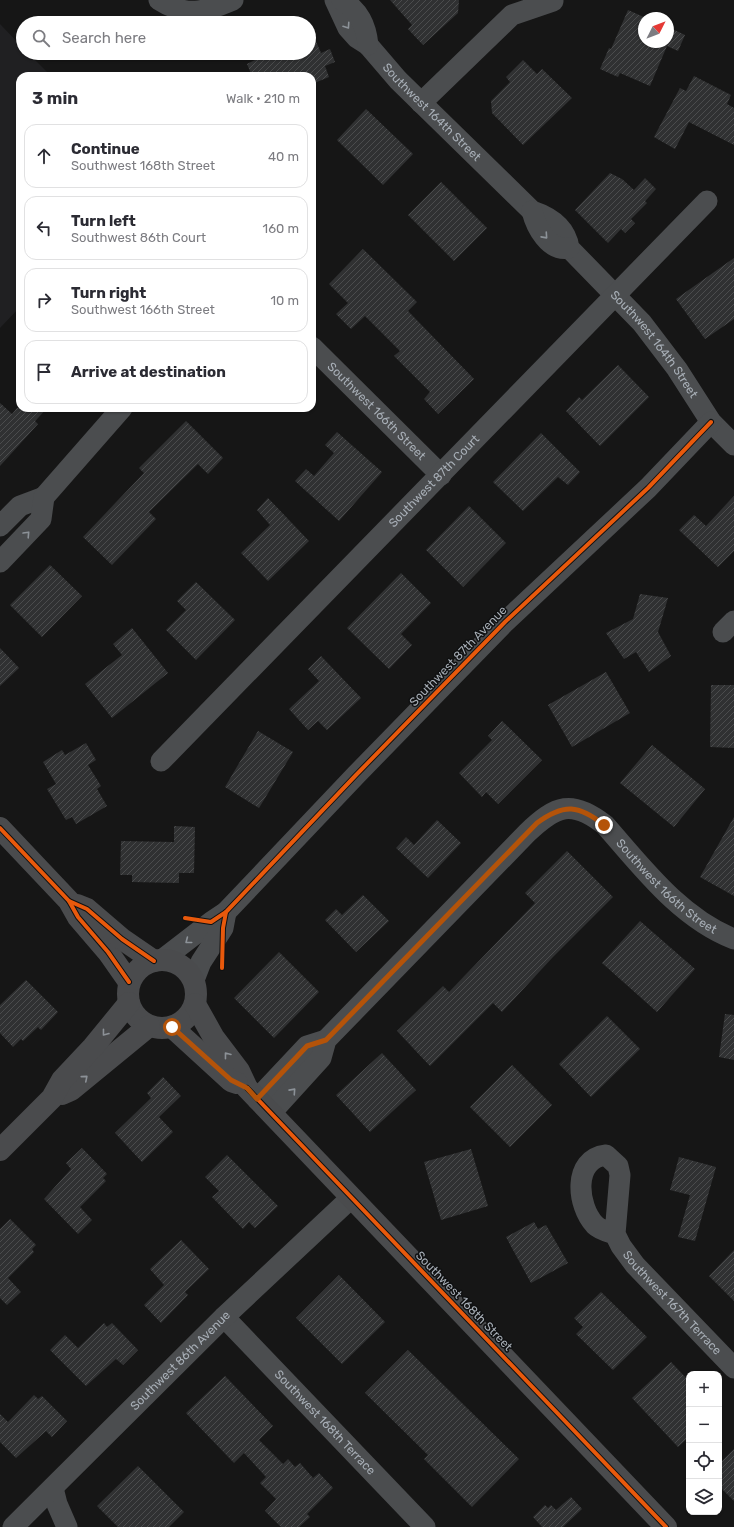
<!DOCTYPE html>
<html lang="en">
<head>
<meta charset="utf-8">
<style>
  :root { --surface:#fff; --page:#f7f7f7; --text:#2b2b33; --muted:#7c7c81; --line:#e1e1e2 }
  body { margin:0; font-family:Rubik,sans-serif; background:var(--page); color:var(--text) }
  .controls { position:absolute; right:12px; bottom:12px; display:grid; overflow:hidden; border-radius:8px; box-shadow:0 1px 3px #0004 }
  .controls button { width:36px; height:36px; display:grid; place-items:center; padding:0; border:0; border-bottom:1px solid var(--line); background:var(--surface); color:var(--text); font:20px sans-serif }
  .compass { position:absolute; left:638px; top:12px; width:36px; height:36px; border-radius:50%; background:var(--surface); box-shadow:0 1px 3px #0004; rotate:48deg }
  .stop { position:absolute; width:12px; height:12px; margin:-9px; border:3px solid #b45309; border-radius:50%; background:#fff }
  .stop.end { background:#b45309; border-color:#fff; box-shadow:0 1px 4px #0008 }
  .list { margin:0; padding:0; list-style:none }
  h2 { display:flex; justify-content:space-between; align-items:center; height:52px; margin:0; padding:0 16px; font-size:17px }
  h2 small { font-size:13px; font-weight:400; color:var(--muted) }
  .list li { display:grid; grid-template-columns:26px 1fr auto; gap:12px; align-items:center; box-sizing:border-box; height:64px; margin:0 8px 8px; padding:0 8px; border:1px solid var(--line); border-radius:12px }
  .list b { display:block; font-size:15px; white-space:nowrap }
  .list p { margin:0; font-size:13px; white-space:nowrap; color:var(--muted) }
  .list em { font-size:13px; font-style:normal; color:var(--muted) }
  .icon { flex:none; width:22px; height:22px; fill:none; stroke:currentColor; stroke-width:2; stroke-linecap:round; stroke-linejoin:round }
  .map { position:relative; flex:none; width:734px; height:1527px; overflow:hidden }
  .search { position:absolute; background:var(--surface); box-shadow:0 1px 3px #0004; left:16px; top:16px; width:300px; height:44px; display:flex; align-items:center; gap:10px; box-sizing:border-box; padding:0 14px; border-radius:22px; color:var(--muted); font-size:15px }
  .panel { position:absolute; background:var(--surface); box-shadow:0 1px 3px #0004; left:16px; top:72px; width:300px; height:340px; border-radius:12px }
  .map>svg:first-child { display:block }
  .built { fill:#202022 }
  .building { fill:url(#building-hatch) }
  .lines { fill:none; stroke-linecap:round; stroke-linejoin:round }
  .street { stroke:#4b4d4f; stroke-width:21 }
  .secondary { stroke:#4a4b4d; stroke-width:22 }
  .cycleway-casing { stroke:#101112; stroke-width:6 }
  .cycleway { stroke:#e8590c; stroke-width:4 }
  .oneway { stroke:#8c9298 }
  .oneway2 { stroke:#8c9197 }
  .route { stroke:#b45309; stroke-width:5 }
  .labels { text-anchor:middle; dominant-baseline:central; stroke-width:3; stroke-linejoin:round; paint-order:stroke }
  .street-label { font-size:12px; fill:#a8afb7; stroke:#101112 }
</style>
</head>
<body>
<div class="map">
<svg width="734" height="1527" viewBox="0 0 734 1527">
  <defs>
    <pattern id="building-hatch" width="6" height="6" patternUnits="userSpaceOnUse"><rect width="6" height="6" fill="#303132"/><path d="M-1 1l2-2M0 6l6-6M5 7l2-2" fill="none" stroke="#4b4c4d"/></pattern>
  </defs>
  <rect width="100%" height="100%" fill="#161616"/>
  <path class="built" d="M 0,24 L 23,48 L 23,53 L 28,53 L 51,76 L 20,76 L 20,307 L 0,328 Z"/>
  <g class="building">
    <path d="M 390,0 L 459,0 L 458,13 L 423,45 L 408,29 L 412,25 Z"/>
    <path d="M 628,10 L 646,18 L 644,18 L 644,42 L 668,42 L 668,27 L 685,35 L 678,51 L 667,46 L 650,86 L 620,73 L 618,77 L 600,69 L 609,48 L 611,49 Z"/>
    <path d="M 309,25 L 321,53 L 330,49 L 335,62 L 325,66 L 329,77 L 312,84 L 312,76 L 252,76 L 247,64 L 255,60 L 252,53 L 309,53 Z"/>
    <path d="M 523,60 L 537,74 L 542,69 L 572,98 L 523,145 L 492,113 L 491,101 L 510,82 L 506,77 Z"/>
    <path d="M 694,76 L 731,95 L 727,104 L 734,108 L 734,145 L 689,122 L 675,149 L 654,137 L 680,88 L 686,91 Z"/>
    <path d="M 366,109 L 413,154 L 383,185 L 337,140 Z"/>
    <path d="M 610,173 L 622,179 L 634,190 L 645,178 L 656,189 L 645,201 L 647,203 L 631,219 L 635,223 L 625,233 L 621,229 L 608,243 L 575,210 Z"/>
    <path d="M 441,182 L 487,228 L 454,261 L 408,215 Z"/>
    <path d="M 363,249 L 417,302 L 408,311 L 474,379 L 438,414 L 424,399 L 430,392 L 394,356 L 400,351 L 365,316 L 351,329 L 336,314 L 348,303 L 329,284 Z"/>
    <path d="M 734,258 L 734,319 L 705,339 L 676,299 Z"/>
    <path d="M 618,365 L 649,397 L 600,446 L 566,411 L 579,397 L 582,400 Z"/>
    <path d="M 0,403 L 12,414 L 17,408 L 47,408 L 35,421 L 38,424 L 0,466 Z"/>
    <path d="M 186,421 L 223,458 L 208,474 L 198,464 L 149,512 L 156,519 L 112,565 L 83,537 L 144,473 L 139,468 Z"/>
    <path d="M 337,432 L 382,472 L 339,521 L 295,481 L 306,469 L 314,476 L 334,453 L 325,445 Z"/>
    <path d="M 541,433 L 580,472 L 568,485 L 558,477 L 523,511 L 493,482 Z"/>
    <path d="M 734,496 L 734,551 L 718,567 L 679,530 L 694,515 L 706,526 Z"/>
    <path d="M 268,498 L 309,541 L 268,581 L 241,553 L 270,525 L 257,510 Z"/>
    <path d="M 469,506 L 506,543 L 463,587 L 426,550 Z"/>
    <path d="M 50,565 L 82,596 L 42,637 L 10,605 Z"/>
    <path d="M 401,573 L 431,603 L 401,634 L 412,645 L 389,669 L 347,628 Z"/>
    <path d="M 196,582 L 235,620 L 196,660 L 166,630 L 186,610 L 177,601 Z"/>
    <path d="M 640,594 L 668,598 L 658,632 L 671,656 L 649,672 L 636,652 L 624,659 L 606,633 L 633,619 Z"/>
    <path d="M 132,628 L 168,673 L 112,718 L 85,684 L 122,655 L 113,644 Z"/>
    <path d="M 0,648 L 19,668 L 0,686 Z"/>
    <path d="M 321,656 L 361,698 L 327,730 L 318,721 L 308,730 L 289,709 L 319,681 L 308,669 Z"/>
    <path d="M 606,672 L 630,713 L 572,747 L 548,705 Z"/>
    <path d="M 711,685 L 734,685 L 734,748 L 710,747 Z"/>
    <path d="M 502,721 L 542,760 L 498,804 L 486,792 L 482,797 L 459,773 L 492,740 L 488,736 Z"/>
    <path d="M 258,731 L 293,752 L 259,808 L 225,787 Z"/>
    <path d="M 86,743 L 96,760 L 88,765 L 101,786 L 97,789 L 107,806 L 76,824 L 72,817 L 66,820 L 47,789 L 56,784 L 43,762 L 62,750 L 65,755 Z"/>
    <path d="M 652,745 L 705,789 L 674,827 L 620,783 Z"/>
    <path d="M 734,817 L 734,896 L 700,877 Z"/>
    <path d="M 437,820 L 461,843 L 428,878 L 396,848 L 406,837 L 414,845 Z"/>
    <path d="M 174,826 L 195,827 L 194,873 L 179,873 L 179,883 L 132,882 L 132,875 L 120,875 L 121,841 L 174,842 Z"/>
    <path d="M 567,851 L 613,897 L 553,957 L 502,1012 L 493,1003 L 430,1066 L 397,1031 L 443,986 L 449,992 L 535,903 L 525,893 Z"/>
    <path d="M 363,895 L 389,921 L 356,952 L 325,920 L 336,909 L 342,915 Z"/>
    <path d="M 640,921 L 695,969 L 657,1012 L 602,963 Z"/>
    <path d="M 279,952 L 319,992 L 274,1038 L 234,998 Z"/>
    <path d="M 26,980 L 58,1012 L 41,1030 L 38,1027 L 23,1041 L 21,1039 L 13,1047 L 0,1033 L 0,1005 Z"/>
    <path d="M 725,1014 L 734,1015 L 734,1060 L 719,1057 Z"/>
    <path d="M 607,1016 L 640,1049 L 591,1097 L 559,1064 Z"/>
    <path d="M 382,1053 L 416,1090 L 370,1132 L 336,1095 Z"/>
    <path d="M 512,1065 L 552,1105 L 510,1147 L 470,1107 Z"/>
    <path d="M 163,1077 L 181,1096 L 159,1117 L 173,1132 L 142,1162 L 115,1133 L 151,1098 L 147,1093 Z"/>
    <path d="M 82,1148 L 107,1174 L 103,1178 L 106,1181 L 80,1207 L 92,1220 L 78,1234 L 44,1199 L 71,1169 L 66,1163 Z"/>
    <path d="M 471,1149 L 488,1206 L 441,1220 L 424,1162 Z"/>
    <path d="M 227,1155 L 278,1206 L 255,1228 L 249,1222 L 243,1229 L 212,1197 L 219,1191 L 205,1177 Z"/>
    <path d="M 679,1157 L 716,1167 L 695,1241 L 678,1237 L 690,1195 L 670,1190 Z"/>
    <path d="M 10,1219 L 36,1245 L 32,1249 L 34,1252 L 8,1278 L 21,1292 L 7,1305 L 0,1298 L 0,1229 Z"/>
    <path d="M 534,1222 L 538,1229 L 546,1225 L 568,1263 L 531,1283 L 506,1237 Z"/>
    <path d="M 181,1240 L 209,1269 L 185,1292 L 188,1295 L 161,1323 L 144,1305 L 164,1285 L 150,1269 Z"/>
    <path d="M 734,1250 L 734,1301 L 709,1276 Z"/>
    <path d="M 339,1275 L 385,1322 L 342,1364 L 296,1318 Z"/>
    <path d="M 601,1292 L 647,1337 L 613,1370 L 576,1334 L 583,1327 L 574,1318 Z"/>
    <path d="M 104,1323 L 107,1327 L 112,1323 L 138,1350 L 123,1365 L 116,1359 L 86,1386 L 50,1350 L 65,1335 L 78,1348 Z"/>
    <path d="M 408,1350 L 519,1459 L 472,1507 L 424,1459 L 428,1455 L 365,1393 Z"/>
    <path d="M 671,1362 L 689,1381 L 689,1437 L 678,1447 L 632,1398 Z"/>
    <path d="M 225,1376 L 273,1426 L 259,1440 L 283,1464 L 288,1459 L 295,1467 L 300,1463 L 313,1478 L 319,1473 L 333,1488 L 307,1514 L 310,1517 L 299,1527 L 281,1527 L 265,1511 L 276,1499 L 260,1483 L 266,1477 L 244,1453 L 234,1463 L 186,1413 Z"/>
    <path d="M 34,1395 L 38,1399 L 42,1396 L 67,1421 L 52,1437 L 46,1431 L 16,1458 L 0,1442 L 0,1414 L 8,1422 Z"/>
    <path d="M 734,1449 L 734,1501 L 719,1486 L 719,1464 Z"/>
    <path d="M 138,1466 L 184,1512 L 169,1527 L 118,1527 L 97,1506 Z"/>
    <path d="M 571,1497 L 582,1509 L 563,1527 L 542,1527 L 533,1517 L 545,1505 L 548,1508 L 551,1505 L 556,1510 Z"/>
  </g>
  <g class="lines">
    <g class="street">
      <path d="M 159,0 C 187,18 204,12 233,0"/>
      <path id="s1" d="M 335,0 L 348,28 L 357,38 L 368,45 L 398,80 L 532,211 C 550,217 566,228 569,248 L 642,323 L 677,369 L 711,422 L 734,445"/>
      <path d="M 342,0 C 359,11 366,25 368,45"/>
      <path d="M 421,103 L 512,15 L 553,1"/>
      <path d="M 532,211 C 536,227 549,252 569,248"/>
      <path id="s2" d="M 312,347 L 441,475"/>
      <path d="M 0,526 L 20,506 L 44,497"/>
      <path d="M 0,562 L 41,519 L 44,497 L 122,408"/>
      <path d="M 723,632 L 734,621"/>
      <path id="s3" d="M 161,761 L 707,201"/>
      <path d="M 163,959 L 211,922 L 226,912 L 356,775 L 505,622 L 648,488 L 711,422"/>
      <path d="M 194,980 L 201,962 L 223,928 L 226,912"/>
      <path d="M 257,1099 L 307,1046 L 326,1040"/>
      <path id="s4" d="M 271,1113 L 321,1058 L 326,1040 L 527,833 C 556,805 572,799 605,825 C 642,867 680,918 734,939"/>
      <path id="s5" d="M 615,1234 C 609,1232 600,1230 595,1225 C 577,1206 572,1159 606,1155 L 618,1166 L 620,1175 L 615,1234 L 621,1246 L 635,1265 L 734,1368"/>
      <path id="s6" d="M 224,1317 L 425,1527"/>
      <path d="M 53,1488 L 57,1504 L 67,1527"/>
      <path id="s7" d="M 13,1527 L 224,1317 L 351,1198"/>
    </g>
    <g class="secondary">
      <path d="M 0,828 L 69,901 L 78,917 L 108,952 L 129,982"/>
      <path d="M 77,905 L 87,909 L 122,939 L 154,961"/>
      <circle cx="162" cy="994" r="34"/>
      <path d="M 195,1004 L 214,1038 L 239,1071 L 247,1088 L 666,1527"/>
      <path d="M 172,1027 L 231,1081 L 237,1083"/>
      <path d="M 62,1094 L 71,1090 L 149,1026"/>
      <path d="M 0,1150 L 52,1098 L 62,1080 L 93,1047 L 129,1003"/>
    </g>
    <defs>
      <g id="cycleway">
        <path d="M 0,828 L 69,901 L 78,917 L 108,952 L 129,982"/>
        <path d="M 69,901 L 87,909 L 122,939 L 154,961"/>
        <path d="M 185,918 L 211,922 L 226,912 L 356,775 L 505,622 L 648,488 L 711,422"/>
        <path d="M 222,968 L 223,928 L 226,912"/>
        <path d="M 247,1088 L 666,1527"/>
      </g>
    </defs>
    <use href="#cycleway" class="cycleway-casing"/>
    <use href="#cycleway" class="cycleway"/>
  </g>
  <defs><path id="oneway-chevron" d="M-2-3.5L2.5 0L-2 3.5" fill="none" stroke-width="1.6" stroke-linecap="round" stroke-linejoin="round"/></defs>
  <g class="oneway">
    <use href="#oneway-chevron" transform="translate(347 26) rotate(56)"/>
    <use href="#oneway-chevron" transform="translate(545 236) rotate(48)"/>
    <use href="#oneway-chevron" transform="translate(27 534) rotate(-47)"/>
    <use href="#oneway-chevron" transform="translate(188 941) rotate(142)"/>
    <use href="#oneway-chevron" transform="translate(293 1091) rotate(-48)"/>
  </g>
  <g class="oneway2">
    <use href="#oneway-chevron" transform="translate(105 1033) rotate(128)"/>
    <use href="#oneway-chevron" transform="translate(227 1055) rotate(-128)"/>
    <use href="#oneway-chevron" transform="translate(85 1078) rotate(-41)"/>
  </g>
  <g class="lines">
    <path class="route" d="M 172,1027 L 231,1080 L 247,1088 L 257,1099 L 307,1046 L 326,1040 L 537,823 C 564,803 579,805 604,825"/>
  </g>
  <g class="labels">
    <g class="street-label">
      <text stroke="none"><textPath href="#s1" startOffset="150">Southwest 164th Street</textPath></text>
      <text stroke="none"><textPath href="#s1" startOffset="475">Southwest 164th Street</textPath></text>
      <text stroke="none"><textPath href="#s2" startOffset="91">Southwest 166th Street</textPath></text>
      <text stroke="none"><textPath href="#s3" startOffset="391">Southwest 87th Court</textPath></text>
      <text transform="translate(458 656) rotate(-46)">Southwest 87th Avenue</text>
      <text stroke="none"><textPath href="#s4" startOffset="559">Southwest 166th Street</textPath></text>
      <text transform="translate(464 1301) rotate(46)">Southwest 168th Street</text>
      <text stroke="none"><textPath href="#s5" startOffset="283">Southwest 167th Terrace</textPath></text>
      <text stroke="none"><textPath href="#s7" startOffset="236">Southwest 86th Avenue</textPath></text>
      <text stroke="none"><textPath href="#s6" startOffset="146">Southwest 168th Terrace</textPath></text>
    </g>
  </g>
</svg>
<div class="controls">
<button>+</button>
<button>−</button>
<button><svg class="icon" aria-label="locate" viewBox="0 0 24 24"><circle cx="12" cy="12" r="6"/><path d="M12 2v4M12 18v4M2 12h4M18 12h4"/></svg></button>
<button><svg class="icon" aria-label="layers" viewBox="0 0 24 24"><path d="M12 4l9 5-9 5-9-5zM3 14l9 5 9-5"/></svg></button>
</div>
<svg class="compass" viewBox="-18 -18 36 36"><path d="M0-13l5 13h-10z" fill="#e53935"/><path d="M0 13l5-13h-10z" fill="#7c7c81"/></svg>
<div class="stop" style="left:172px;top:1027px"></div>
<div class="stop end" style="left:604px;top:825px"></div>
<div class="search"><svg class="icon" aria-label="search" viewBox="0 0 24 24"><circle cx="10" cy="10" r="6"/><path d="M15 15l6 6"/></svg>Search here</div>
<section class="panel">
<h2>3 min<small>Walk · 210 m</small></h2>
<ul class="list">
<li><svg class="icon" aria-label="ahead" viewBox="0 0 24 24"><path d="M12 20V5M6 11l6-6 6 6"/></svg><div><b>Continue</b><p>Southwest 168th Street</p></div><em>40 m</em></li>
<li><svg class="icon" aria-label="left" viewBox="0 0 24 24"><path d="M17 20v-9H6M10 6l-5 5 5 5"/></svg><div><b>Turn left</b><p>Southwest 86th Court</p></div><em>160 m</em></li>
<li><svg class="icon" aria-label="right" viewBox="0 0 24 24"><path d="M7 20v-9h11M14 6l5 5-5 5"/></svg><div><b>Turn right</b><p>Southwest 166th Street</p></div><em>10 m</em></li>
<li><svg class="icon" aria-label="arrive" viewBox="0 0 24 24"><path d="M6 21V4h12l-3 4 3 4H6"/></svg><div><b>Arrive at destination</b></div></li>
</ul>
</section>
</div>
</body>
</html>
